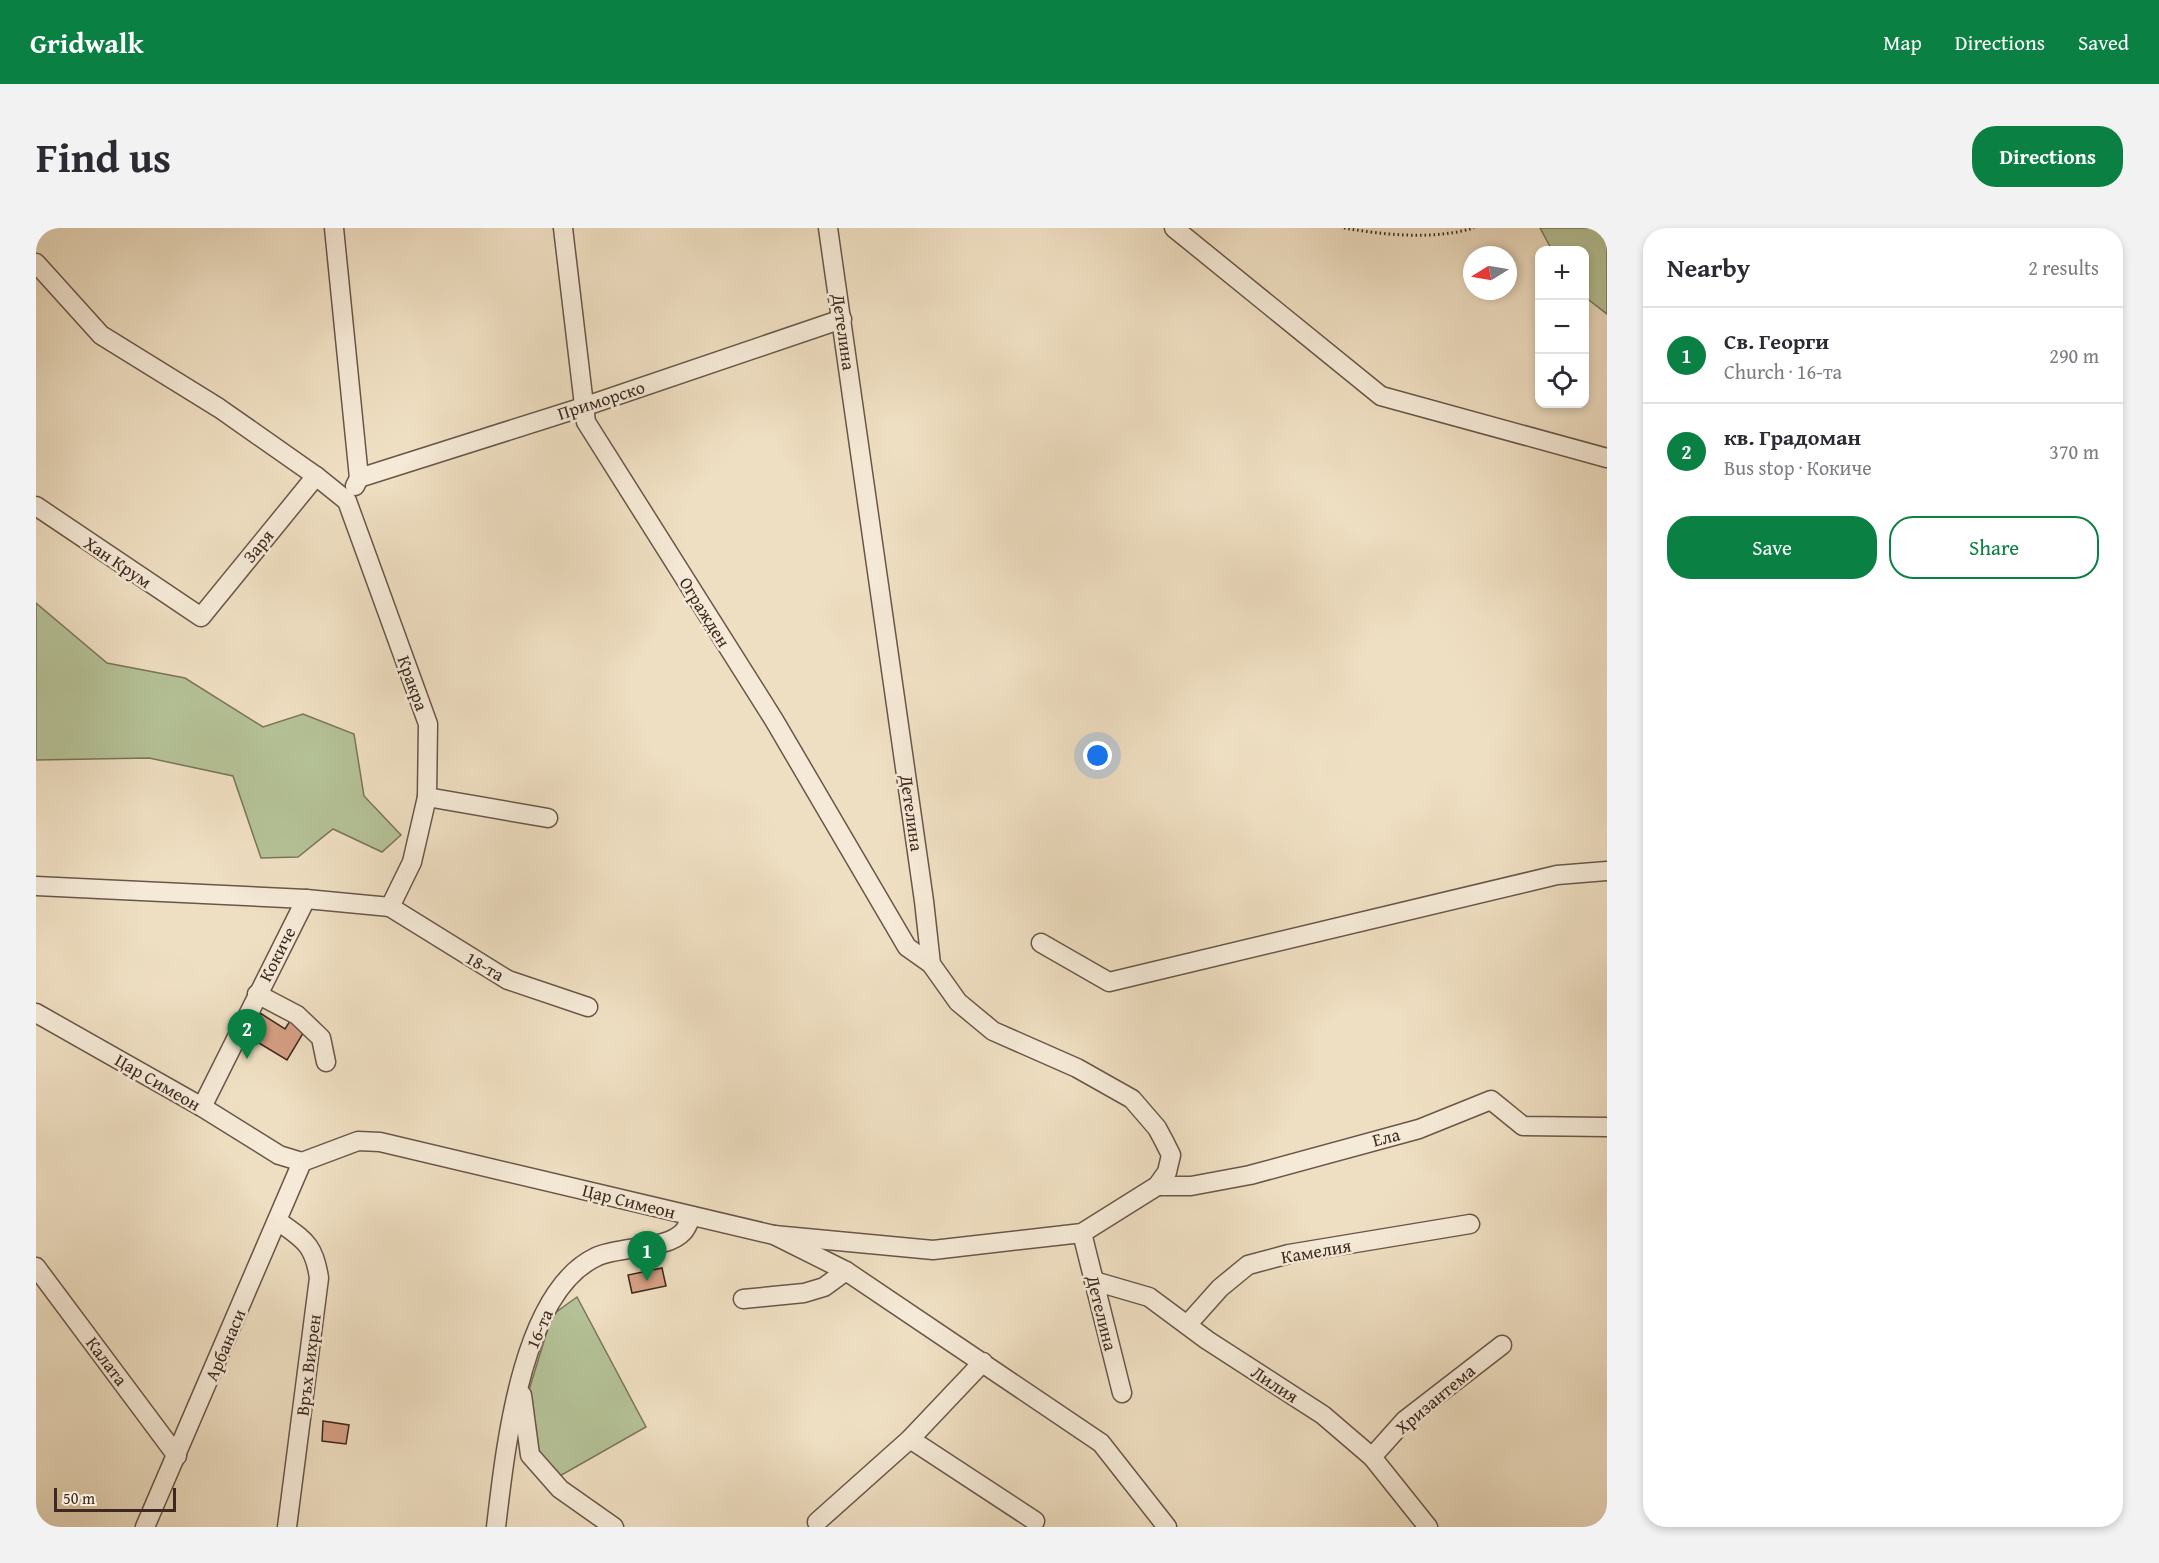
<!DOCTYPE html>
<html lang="en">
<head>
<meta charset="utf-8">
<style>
  :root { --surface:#fff; --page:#f2f2f3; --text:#2b2b33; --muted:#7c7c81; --line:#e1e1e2; --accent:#0b8043 }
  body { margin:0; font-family:"Gentium Book Plus",serif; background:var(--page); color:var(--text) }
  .controls { position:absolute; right:18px; top:18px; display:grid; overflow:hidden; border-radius:12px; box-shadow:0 3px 9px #0003 }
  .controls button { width:54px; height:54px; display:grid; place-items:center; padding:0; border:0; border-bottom:2px solid var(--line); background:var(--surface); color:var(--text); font:30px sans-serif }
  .compass { position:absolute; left:1427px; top:18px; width:54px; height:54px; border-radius:50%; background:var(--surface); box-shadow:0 3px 9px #0003; rotate:259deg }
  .scale { position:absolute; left:18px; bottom:15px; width:122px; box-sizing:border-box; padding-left:6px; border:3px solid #3e281f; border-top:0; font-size:16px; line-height:21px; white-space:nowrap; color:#3e281f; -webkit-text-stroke:4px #f5ead7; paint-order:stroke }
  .you { position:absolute; left:1062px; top:528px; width:21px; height:21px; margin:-15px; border:4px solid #fff; border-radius:50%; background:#1a73e8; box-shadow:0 0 0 9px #1a73e833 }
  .badge { display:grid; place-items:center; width:39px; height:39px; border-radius:50%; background:var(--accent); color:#fff; font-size:20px; font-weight:700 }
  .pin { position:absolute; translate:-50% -50px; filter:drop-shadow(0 2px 3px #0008) }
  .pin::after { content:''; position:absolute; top:32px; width:21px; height:18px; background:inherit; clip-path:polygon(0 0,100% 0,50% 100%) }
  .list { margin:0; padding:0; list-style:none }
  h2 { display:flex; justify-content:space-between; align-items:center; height:78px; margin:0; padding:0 24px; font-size:26px }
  h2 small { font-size:20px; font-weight:400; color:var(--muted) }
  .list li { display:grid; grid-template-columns:39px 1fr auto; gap:18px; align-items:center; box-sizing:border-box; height:96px; padding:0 24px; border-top:2px solid var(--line) }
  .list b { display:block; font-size:22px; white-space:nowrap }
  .list p { margin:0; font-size:20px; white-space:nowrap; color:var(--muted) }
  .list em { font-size:20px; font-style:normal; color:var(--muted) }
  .actions { display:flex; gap:12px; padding:18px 24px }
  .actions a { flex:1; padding:14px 0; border:2px solid var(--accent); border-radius:24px; text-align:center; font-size:21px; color:var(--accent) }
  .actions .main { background:var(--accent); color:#fff }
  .icon { flex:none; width:33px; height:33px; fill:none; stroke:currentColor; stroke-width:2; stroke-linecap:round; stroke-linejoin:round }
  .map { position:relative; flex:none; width:1571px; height:1299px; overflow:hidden; border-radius:24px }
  header { display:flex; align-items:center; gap:36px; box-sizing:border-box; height:84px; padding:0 30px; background:var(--accent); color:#fff }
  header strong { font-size:28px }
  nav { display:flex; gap:33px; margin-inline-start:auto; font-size:21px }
  .intro { display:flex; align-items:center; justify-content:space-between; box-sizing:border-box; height:144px; padding:0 36px }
  h1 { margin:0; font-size:42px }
  .button { padding:15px 27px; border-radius:24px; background:var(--accent); color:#fff; font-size:21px; font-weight:700 }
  main { display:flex; gap:36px; padding:0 36px }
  aside { flex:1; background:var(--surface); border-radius:24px; box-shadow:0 3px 9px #0003 }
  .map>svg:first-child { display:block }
  .green { fill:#b5c297; stroke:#7a755b; stroke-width:1.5 }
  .building { fill:#d69f84; stroke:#3e281f; stroke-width:1.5 }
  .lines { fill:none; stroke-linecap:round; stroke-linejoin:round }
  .minor-casing { stroke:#6a5648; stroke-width:21 }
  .path { stroke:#3e281f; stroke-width:3; stroke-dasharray:1.5 3; stroke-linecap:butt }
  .minor { stroke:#f5ead7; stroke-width:18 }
  .labels { text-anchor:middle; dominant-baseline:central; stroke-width:5; stroke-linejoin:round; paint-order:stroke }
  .street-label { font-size:18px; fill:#3e281f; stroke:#f5ead7 }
</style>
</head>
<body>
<header>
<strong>Gridwalk</strong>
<nav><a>Map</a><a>Directions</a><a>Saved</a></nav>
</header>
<div class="intro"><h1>Find us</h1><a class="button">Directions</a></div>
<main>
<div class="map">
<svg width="1571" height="1299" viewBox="0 0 1571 1299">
  <rect width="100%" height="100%" fill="#efdfc2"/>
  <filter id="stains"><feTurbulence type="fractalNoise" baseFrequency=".00333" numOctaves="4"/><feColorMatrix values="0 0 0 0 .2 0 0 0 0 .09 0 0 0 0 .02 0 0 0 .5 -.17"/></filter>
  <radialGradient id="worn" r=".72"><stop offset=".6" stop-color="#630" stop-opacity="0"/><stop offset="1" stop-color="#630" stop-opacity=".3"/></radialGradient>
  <g class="green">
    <path d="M 1504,0 L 1571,0 L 1571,86 L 1549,69 L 1548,22 L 1516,22 Z"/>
    <path d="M 0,375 L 71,435 L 149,450 L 227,499 L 267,486 L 318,506 L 328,568 L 365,607 L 346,624 L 297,601 L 262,629 L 225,630 L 197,548 L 113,530 L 0,532 Z"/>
    <path d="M 541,1069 L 610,1199 L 522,1249 L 503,1223 L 493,1162 L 516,1087 Z"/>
  </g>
  <g class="building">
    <path d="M 224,785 L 249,801 L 254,793 L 269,802 L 251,832 L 218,812 L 224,803 L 216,798 Z"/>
    <path d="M 626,1040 L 630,1058 L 596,1065 L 592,1047 Z"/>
    <path d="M 287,1193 L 313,1197 L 310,1216 L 286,1213 Z"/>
  </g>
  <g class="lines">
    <defs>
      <g id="minor">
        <path d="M 298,0 L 323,250 L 319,258"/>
        <path d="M 527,0 L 550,194 L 738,492 L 871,719 L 895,736"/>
        <path d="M 1138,0 L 1345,168 L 1571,230"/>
        <path d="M 0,35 L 65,107 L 183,180 L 280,248 L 311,273 L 392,496 L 391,569 L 376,634 L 354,679 L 270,671 L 0,658"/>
        <path d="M 323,250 L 547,179 L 806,91"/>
        <path d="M 0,278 L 165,389 L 280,248"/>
        <path d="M 391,569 L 512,590"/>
        <path d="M 354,679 L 472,752 L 552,779"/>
        <path d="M 1005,715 L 1073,754 L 1521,647 L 1571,643"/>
        <path d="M 221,766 L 261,787 L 285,810 L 290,834"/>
        <path d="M 0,785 L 166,879 L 243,927 L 266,934 L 322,913 L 344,914 L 738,1007 L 810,1043 L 1065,1215 L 1131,1299"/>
        <path d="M 166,879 L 270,671"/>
        <path d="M 1121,958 L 1155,958 L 1214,947 L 1383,901 L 1455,872 L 1487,898 L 1571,899"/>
        <path d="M 242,993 C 268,1012 278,1016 283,1050 L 251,1299"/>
        <path d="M 1046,1005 L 1086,1165"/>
        <path d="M 738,1007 L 897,1022 L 1046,1005 L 1121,958 L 1131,944 L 1135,927 L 1128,913 L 1121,900 L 1096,871 L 1041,840 L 957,803 L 922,774 L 895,736 L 888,673 L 792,0"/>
        <path d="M 0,1039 L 141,1228"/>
        <path d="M 1058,1053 L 1113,1069 L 1171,1112 L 1287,1187 L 1336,1229 L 1392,1299"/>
        <path d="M 707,1071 L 768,1065 L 788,1059 L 810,1043"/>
        <path d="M 1151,1097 L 1184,1060 L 1212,1037 L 1253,1026 L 1434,996"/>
        <path d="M 486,1167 L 494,1227 L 524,1261 L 578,1299"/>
        <path d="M 874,1211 L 999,1293"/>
        <path d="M 1336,1229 L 1369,1192 L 1466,1117"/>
        <path d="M 781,1294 L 874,1211 L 947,1134"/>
        <path d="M 109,1299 L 266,934"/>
        <path d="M 460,1299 C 469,1225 484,1065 560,1029 C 583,1018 631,1022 647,1004 C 651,1000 653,993 656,988"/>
      </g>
    </defs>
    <use href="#minor" class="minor-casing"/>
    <path class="path" d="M 1308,0 C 1349,7 1397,12 1438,0"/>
    <use href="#minor" class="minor"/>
  </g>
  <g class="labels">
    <g class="street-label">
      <text transform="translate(808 104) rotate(82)">Детелина</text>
      <text transform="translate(565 172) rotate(-18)">Приморско</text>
      <text transform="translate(222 318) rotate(-51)">Заря</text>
      <text transform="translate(82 334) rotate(34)">Хан Крум</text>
      <text transform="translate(669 384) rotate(58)">Огражден</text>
      <text transform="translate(377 455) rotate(70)">Кракра</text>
      <text transform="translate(876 585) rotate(82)">Детелина</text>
      <text transform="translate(241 726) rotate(-63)">Кокиче</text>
      <text transform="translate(449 738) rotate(30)">18-та</text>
      <text transform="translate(122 854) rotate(30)">Цар Симеон</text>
      <text transform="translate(1350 909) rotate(-15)">Ела</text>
      <text transform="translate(593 973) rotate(14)">Цар Симеон</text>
      <text transform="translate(1280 1023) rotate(-10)">Камелия</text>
      <text transform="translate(1066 1085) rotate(76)">Детелина</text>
      <text transform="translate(503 1101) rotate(-66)">16-та</text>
      <text transform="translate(189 1117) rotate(-67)">Арбанаси</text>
      <text transform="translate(71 1133) rotate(53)">Калата</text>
      <text transform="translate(272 1137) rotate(-83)">Връх Вихрен</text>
      <text transform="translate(1239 1156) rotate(33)">Лилия</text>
      <text transform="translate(1399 1171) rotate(-40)">Хризантема</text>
    </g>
  </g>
  <rect width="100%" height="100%" filter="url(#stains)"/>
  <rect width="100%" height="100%" fill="url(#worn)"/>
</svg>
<div class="controls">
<button>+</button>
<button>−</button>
<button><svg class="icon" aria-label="locate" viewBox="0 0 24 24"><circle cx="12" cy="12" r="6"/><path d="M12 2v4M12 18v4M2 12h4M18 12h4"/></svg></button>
</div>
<svg class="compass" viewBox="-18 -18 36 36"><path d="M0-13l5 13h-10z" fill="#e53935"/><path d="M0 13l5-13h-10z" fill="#7c7c81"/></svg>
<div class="scale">50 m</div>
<div class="you"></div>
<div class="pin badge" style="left:611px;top:1053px">1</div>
<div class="pin badge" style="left:211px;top:831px">2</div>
</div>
<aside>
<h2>Nearby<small>2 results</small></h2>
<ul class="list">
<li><span class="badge">1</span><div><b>Св. Георги</b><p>Church · 16-та</p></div><em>290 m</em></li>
<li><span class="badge">2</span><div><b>кв. Градоман</b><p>Bus stop · Кокиче</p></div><em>370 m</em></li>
</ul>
<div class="actions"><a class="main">Save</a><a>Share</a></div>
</aside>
</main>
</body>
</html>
